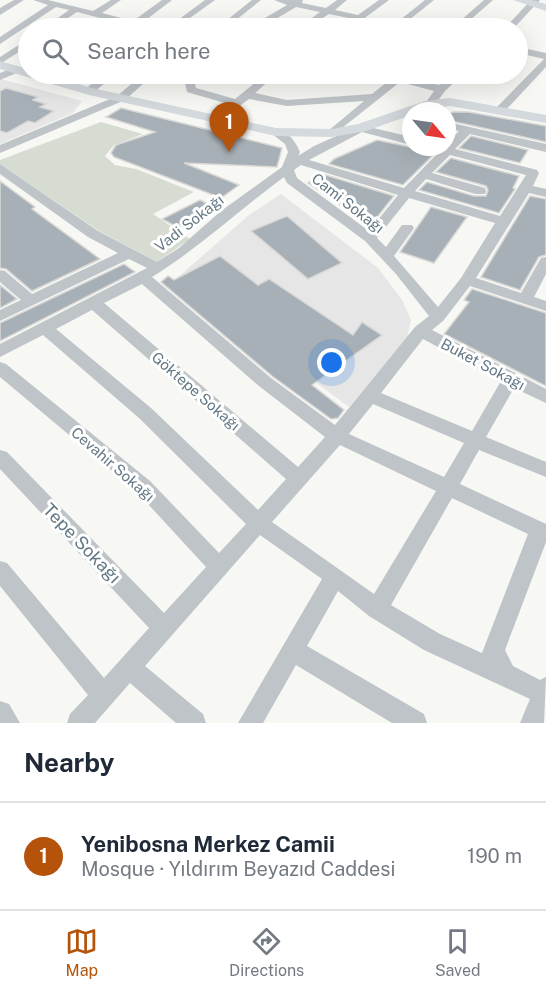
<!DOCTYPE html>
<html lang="en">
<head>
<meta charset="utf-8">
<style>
  :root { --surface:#fff; --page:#f6f6f7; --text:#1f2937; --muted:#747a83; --line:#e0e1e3; --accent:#b45309 }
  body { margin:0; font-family:"Public Sans",sans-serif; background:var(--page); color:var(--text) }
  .compass { position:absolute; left:402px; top:102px; width:54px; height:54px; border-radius:50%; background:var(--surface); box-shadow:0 6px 24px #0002; rotate:119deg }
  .you { position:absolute; left:332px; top:363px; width:21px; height:21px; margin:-15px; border:4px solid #fff; border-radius:50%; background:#1a73e8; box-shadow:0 0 0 9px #1a73e833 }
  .badge { display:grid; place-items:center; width:39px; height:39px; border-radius:50%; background:var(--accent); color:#fff; font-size:20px; font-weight:700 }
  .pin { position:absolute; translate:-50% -50px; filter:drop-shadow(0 2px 3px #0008) }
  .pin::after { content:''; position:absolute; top:32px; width:21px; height:18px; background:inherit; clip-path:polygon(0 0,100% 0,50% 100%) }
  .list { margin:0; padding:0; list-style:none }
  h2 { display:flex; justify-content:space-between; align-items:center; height:78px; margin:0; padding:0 24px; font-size:26px }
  h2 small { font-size:20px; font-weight:400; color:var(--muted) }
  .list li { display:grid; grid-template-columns:39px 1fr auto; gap:18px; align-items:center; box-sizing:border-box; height:108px; padding:0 24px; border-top:2px solid var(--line) }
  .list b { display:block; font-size:22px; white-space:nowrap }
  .list p { margin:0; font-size:20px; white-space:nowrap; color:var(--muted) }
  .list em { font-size:20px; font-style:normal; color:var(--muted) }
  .icon { flex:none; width:33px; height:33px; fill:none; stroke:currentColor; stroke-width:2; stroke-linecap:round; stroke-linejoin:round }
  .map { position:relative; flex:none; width:546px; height:723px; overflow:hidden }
  .search { position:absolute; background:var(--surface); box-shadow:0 6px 24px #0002; left:18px; right:18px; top:18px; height:66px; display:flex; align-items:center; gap:15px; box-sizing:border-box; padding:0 21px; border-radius:33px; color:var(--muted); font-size:22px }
  .sheet { height:186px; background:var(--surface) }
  nav { display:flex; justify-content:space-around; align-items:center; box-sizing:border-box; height:84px; border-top:2px solid var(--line); background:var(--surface); font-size:16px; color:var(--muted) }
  nav a { display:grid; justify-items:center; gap:3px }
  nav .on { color:var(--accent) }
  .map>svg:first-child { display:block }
  .built { fill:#e5e6e5 }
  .green { fill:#d7dcd3 }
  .building { fill:#a7b0b6; stroke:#d9d8d6; stroke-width:1.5 }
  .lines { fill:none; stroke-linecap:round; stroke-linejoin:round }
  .minor { fill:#bfc4c8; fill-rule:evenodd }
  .major { fill:#d4d9dd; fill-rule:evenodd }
  .labels { text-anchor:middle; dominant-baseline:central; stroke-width:6; stroke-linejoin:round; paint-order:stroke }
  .street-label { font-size:15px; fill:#657986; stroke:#fff }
  .near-street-label { font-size:18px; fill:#657986; stroke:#fff }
</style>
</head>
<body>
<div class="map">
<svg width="546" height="723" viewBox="0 0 546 723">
  <rect width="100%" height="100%" fill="#f7f7f4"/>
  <g class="built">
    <path d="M 0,79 L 1,79 L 82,101 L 73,113 L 0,144 Z"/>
    <path d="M 281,194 L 378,268 L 402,300 L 411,320 L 407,337 L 349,407 L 176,279 L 249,215 Z"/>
  </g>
  <path class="green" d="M 101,122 L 143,134 L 114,145 L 105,156 L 115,165 L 136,169 L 194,192 L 153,214 L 190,239 L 157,262 L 99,231 L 0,164 L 0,160 Z"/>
  <g class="building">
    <path d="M 6,88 L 38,97 L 33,100 L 46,104 L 40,107 L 54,111 L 35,123 L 28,121 L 7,133 L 0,131 L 0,91 Z"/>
    <path d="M 121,108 L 282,148 L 277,167 L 184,163 L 239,185 L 221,198 L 114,157 L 111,153 L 116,145 L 155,132 L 106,117 Z"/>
    <path d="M 454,112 L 469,112 L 546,126 L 546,142 L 447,120 L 447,114 Z"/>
    <path d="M 471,136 L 528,150 L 520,163 L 459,148 Z"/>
    <path d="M 377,140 L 410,147 L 426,147 L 435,153 L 403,185 L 329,164 L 334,159 Z"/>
    <path d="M 451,158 L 519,176 L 513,188 L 515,189 L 499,213 L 419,190 L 427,182 L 474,196 L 486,196 L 488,190 L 486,186 L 436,172 Z"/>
    <path d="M 319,173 L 394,196 L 370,226 L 308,183 Z"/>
    <path d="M 0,181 L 35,207 L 32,209 L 100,259 L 32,291 L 6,269 L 0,268 Z"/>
    <path d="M 530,196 L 546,199 L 546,255 L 539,257 L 520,290 L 481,277 Z"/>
    <path d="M 200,200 L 216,208 L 179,228 L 162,219 Z"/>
    <path d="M 431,207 L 467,217 L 434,263 L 400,252 Z"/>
    <path d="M 287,216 L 342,263 L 308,279 L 251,231 Z"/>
    <path d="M 220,256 L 258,285 L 269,279 L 353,335 L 362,322 L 382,335 L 312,385 L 344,410 L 338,418 L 331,419 L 272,376 L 161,282 L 168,276 L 174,280 Z"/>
    <path d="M 124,264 L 135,272 L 0,341 L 0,323 Z"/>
    <path d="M 0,285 L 17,299 L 0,308 Z"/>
    <path d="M 472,289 L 546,313 L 546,386 L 444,334 L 469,302 L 464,300 Z"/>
  </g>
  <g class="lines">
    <g class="minor">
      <path d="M 14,0 L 24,0 L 0,15 L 0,8 Z"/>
      <path d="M 33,0 L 48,0 L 93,11 L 111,0 L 121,0 L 102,13 L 133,21 L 162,0 L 172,0 L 142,23 L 155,26 L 156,28 L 124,28 L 127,25 L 77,12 L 53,28 L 44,28 L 69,10 L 56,7 L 0,44 L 0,37 L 48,5 Z"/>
      <path d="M 205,0 L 215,0 L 176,28 L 167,28 Z"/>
      <path d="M 252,0 L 261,0 L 226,28 L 217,28 Z"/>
      <path d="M 274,0 L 303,0 L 302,3 L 326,8 L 337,0 L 347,0 L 335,10 L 358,15 L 379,0 L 389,0 L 351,28 L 341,28 L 353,19 L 329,14 L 307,28 L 298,28 L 320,12 L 296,7 L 264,26 L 258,26 L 258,22 L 287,5 Z"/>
      <path d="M 425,0 L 434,0 L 399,28 L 390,28 Z"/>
      <path d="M 484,0 L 493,0 L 461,28 L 452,28 Z"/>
      <path d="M 531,0 L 540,0 L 514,28 L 505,28 Z"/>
      <path d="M 28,39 L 28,46 L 0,64 L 0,57 Z"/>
      <path d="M 518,47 L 546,53 L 546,67 L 504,112 L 496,112 L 496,108 L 544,59 L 518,53 Z"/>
      <path d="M 15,67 L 20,70 L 19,72 L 0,80 L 0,73 Z"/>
      <path d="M 61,74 L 72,74 L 60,84 L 52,84 L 52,80 Z"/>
      <path d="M 105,74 L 116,74 L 93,93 L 85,93 L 85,89 Z"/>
      <path d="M 143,74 L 154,74 L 125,100 L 0,153 L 0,145 L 117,96 Z"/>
      <path d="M 197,74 L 208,74 L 195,84 L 196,88 L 235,99 L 266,74 L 277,74 L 255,93 L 287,100 L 372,94 L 397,74 L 408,74 L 406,77 L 439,85 L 452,74 L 463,74 L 445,91 L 434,106 L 430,107 L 425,104 L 434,91 L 400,82 L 332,136 L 326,133 L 328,131 L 364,101 L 287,106 L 249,99 L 216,123 L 210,120 L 228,104 L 187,92 L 185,83 Z"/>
      <path d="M 447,122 L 546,144 L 546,152 L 470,134 L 455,149 L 537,170 L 539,173 L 533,186 L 546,189 L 546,197 L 529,193 L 476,278 L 521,293 L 541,258 L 546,257 L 546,274 L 534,297 L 546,301 L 546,311 L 470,286 L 443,321 L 432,330 L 546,389 L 546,403 L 514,388 L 486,437 L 546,462 L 546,477 L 479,450 L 460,484 L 546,524 L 546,542 L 505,650 L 513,666 L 540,680 L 546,677 L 544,723 L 520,723 L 530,699 L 424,650 L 369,616 L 338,591 L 307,646 L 424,714 L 427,723 L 392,723 L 296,665 L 263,723 L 238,723 L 322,579 L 260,535 L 145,666 L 203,714 L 206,723 L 176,723 L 130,683 L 95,723 L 67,723 L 70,714 L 88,695 L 0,586 L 0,561 L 7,563 L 104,678 L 149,628 L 0,469 L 0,450 L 7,452 L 164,613 L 206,567 L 136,491 L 0,377 L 0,362 L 6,364 L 150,481 L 219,553 L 246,524 L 139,418 L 43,335 L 0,357 L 0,344 L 147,268 L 129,259 L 0,321 L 0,310 L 21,300 L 0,282 L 0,270 L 5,271 L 32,294 L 118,253 L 88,237 L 0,174 L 0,164 L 98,231 L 157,262 L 179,248 L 221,211 L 282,167 L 288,152 L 285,144 L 272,134 L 272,130 C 286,128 295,140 300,152 L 298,156 L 314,146 L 361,125 L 411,137 L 411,145 L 362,132 L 309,160 L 404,188 L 439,152 L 428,147 L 447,147 L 447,144 L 459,131 L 447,128 ZM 450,155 L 526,175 L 500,216 L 415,191 L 426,179 L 475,194 L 485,194 L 486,191 L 485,188 L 432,173 ZM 301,165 L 398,195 L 369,231 L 297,178 L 294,170 ZM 284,177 L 287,183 L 365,241 L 396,274 L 429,316 L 415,327 L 335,425 L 271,378 L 152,277 C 199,248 239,210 284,177 ZM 409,198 L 495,223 L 461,278 L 438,307 L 394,256 L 414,228 L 412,225 L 402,225 L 386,247 L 377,238 ZM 142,284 L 259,386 L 325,437 L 298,467 L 104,303 ZM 92,310 L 286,479 L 258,510 L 151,408 L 56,329 ZM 423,339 L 501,381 L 472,431 L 381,393 ZM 373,404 L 464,443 L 444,477 L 349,434 ZM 340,445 L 436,491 L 374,594 L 272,522 ZM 452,498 L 528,534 L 482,653 L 440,634 L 391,605 Z"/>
      <path d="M 0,701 L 9,704 L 20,723 L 0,723 Z"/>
    </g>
    <g class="major">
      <path d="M 513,0 L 531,0 L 546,4 L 546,11 Z"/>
      <path d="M 0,61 L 28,69 L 28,74 L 43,74 L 92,88 L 276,128 L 332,129 L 358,124 L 425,101 L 450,98 L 546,115 L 546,123 L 450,106 L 411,111 L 411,115 L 366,131 L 332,137 L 276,136 L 89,95 L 0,69 Z"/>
    </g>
  </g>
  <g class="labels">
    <g class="street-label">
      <text transform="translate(348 203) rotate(38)">Cami Sokağı</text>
      <text transform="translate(189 223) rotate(-38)">Vadi Sokağı</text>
      <text transform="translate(483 364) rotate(28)">Buket Sokağı</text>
      <text transform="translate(196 391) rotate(41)">Göktepe Sokağı</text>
      <text transform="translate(113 464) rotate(41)">Cevahir Sokağı</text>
    </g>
    <g class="near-street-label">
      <text transform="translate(82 543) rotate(46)">Tepe Sokağı</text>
    </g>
  </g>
</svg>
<svg class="compass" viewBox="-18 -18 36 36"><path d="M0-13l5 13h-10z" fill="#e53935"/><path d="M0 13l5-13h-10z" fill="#747a83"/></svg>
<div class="you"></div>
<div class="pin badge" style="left:229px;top:152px">1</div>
<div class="search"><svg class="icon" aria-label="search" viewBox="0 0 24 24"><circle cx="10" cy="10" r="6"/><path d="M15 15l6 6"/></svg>Search here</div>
</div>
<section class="sheet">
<h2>Nearby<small></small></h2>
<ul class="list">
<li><span class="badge">1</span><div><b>Yenibosna Merkez Camii</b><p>Mosque · Yıldırım Beyazıd Caddesi</p></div><em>190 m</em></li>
</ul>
</section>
<nav>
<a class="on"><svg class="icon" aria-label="map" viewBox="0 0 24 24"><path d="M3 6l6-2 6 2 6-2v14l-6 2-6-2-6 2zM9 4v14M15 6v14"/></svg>Map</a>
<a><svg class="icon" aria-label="directions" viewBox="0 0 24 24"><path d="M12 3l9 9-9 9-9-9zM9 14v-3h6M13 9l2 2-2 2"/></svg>Directions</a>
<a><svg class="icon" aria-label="saved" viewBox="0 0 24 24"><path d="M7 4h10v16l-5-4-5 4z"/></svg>Saved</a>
</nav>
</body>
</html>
